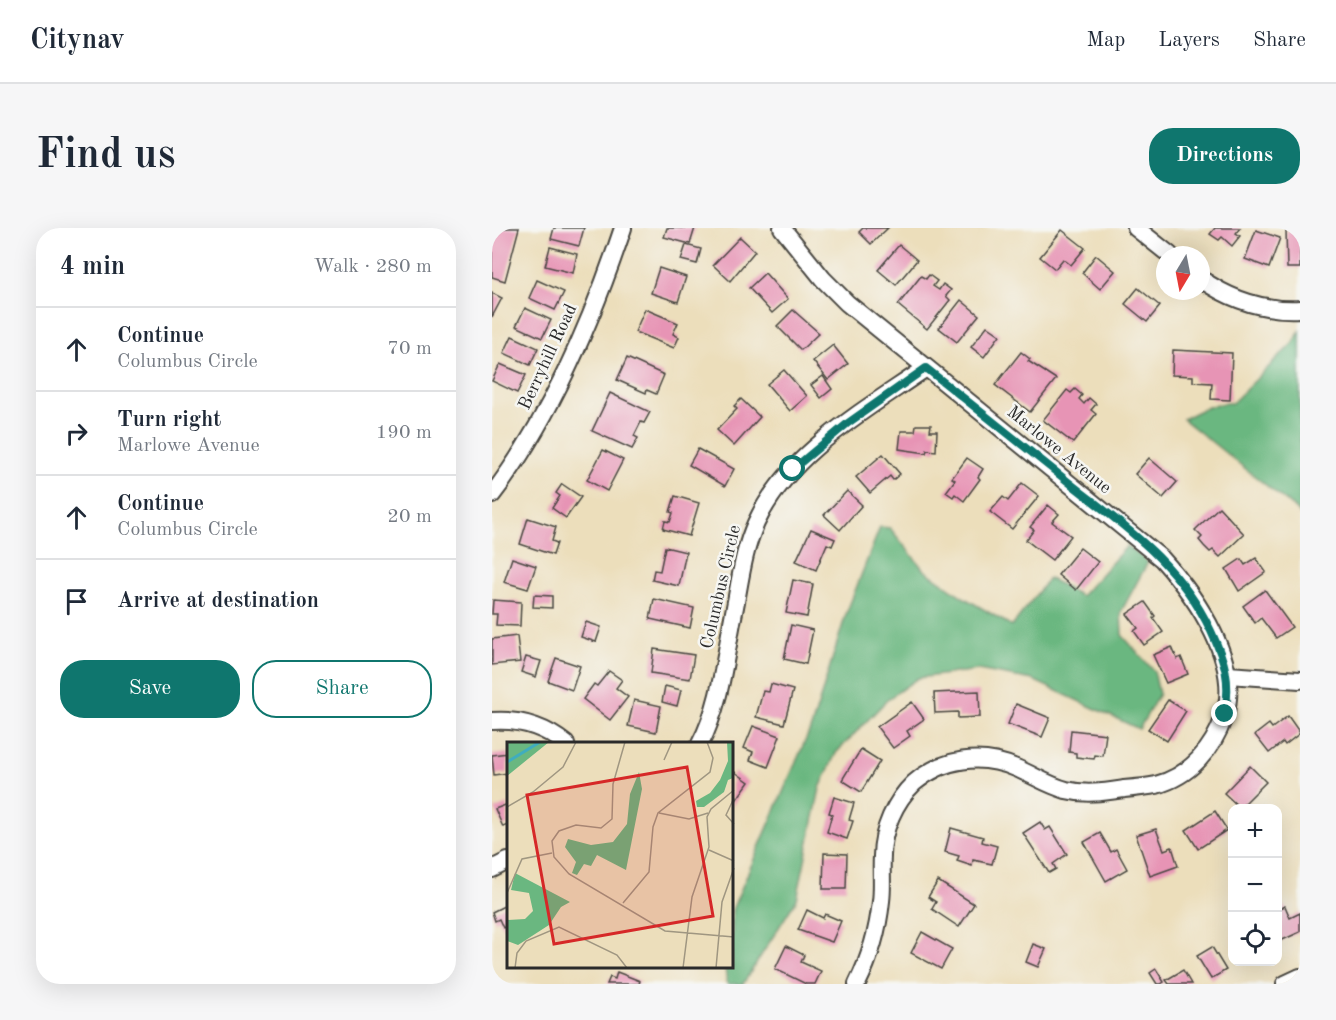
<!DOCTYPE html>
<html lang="en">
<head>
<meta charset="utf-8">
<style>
  :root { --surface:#fff; --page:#f6f6f7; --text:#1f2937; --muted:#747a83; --line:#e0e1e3; --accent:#0f766e }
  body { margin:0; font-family:"Old Standard TT",serif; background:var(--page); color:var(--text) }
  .controls { position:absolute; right:18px; bottom:18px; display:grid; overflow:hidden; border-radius:12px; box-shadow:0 6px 24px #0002 }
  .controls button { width:54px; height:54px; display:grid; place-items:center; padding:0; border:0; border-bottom:2px solid var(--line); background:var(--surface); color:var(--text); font:30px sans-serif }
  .compass { position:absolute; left:664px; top:18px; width:54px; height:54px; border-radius:50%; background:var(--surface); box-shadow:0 6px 24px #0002; rotate:190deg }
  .stop { position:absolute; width:18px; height:18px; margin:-14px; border:4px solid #0f766e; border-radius:50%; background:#fff }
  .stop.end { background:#0f766e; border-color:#fff; box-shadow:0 2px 6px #0008 }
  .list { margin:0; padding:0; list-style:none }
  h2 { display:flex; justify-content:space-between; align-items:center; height:78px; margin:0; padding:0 24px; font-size:26px }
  h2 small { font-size:20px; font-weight:400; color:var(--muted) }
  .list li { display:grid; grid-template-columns:39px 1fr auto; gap:18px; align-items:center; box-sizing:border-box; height:84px; padding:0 24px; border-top:2px solid var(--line) }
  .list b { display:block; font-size:22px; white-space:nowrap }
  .list p { margin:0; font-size:20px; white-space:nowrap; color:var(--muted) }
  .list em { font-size:20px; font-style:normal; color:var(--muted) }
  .actions { display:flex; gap:12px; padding:18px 24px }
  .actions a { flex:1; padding:14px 0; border:2px solid var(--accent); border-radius:24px; text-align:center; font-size:21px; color:var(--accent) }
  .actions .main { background:var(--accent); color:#fff }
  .icon { flex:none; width:33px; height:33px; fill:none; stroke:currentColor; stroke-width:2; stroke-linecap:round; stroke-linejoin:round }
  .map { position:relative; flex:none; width:808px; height:756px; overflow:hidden; border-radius:24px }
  header { display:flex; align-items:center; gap:36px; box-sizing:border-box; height:84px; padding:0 30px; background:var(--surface); border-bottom:2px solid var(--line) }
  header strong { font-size:28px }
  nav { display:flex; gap:33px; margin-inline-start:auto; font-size:21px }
  .intro { display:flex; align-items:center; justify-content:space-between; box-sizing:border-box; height:144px; padding:0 36px }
  h1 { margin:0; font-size:42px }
  .button { padding:15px 27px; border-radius:24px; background:var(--accent); color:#fff; font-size:21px; font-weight:700 }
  main { display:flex; gap:36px; padding:0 36px }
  aside { flex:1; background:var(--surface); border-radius:24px; box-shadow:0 6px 24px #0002 }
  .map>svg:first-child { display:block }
  .forest { fill:#6ab780; stroke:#4a7156; stroke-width:1.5 }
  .building { fill:#e794b5 }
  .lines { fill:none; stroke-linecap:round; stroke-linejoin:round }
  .minor-casing { stroke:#484641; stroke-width:20 }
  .minor { stroke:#fff; stroke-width:16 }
  .route { stroke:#0f766e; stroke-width:8 }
  .labels { text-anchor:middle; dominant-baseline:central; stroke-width:5; stroke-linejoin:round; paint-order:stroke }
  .street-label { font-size:18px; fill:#2b2b2b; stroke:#f6f6f2 }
  .inset-river { fill:none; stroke:#40adbe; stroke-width:3 }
  .inset-road { fill:none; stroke:#9f9681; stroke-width:1.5 }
  .view { fill:#d62828; fill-opacity:0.15; stroke:#d62828; stroke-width:3 }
  .inset-edge { fill:none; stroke:#2b2b2b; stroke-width:3 }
</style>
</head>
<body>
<header>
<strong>Citynav</strong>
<nav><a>Map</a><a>Layers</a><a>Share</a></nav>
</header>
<div class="intro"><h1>Find us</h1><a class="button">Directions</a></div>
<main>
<aside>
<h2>4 min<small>Walk · 280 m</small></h2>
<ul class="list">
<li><svg class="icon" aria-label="ahead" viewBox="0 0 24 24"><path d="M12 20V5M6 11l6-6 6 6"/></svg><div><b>Continue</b><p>Columbus Circle</p></div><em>70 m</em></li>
<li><svg class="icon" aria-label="right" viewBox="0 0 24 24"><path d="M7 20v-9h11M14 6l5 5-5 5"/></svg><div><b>Turn right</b><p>Marlowe Avenue</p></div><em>190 m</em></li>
<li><svg class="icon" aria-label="ahead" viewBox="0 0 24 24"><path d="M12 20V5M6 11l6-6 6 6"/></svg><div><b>Continue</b><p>Columbus Circle</p></div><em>20 m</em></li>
<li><svg class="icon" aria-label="arrive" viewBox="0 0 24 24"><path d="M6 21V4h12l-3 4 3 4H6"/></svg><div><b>Arrive at destination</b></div></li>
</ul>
<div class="actions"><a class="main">Save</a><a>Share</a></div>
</aside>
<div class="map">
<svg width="808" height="756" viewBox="0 0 808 756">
  <rect width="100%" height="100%" fill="#f6f6f2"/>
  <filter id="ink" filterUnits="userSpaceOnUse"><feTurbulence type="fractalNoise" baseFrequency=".0167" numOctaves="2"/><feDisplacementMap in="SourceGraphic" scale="12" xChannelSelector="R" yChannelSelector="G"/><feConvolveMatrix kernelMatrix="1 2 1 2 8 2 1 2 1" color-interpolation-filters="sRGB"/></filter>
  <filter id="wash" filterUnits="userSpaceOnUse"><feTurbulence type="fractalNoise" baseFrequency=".008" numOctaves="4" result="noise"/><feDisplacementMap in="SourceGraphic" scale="24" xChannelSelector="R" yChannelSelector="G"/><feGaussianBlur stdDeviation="1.35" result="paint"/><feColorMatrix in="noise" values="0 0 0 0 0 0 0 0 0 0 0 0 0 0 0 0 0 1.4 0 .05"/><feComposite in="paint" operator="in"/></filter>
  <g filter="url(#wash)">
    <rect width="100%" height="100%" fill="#ecdebb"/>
    <g class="forest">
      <path d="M 808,103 L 808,286 L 805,282 L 691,191 C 706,183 722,174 740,175 L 801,115 Z"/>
      <path d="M 388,299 L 398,300 L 432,342 L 471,369 L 520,398 L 557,350 L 589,368 L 635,318 L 656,334 L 629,384 L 630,407 L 662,443 L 667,466 L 647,501 L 541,452 L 486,442 L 426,450 L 396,471 L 344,525 L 328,560 L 305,671 L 251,756 L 235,756 L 233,740 L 240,740 L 240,682 L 320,497 L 354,386 Z"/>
    </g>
    <g id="blocks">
      <g class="building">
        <path d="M 0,0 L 27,0 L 13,53 L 0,49 Z"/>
        <path d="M 62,0 L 92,0 L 87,18 L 59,11 Z"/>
        <path d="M 175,0 L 203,0 L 198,16 L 172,9 Z"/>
        <path d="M 371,0 L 396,0 L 379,16 L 367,4 Z"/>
        <path d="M 723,0 L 748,0 L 744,5 L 748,8 L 740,18 L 730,9 L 727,12 L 718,6 Z"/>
        <path d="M 570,2 L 593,20 L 579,37 L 571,31 L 563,41 L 548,29 Z"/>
        <path d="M 764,2 L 788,10 L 777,40 L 753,31 Z"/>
        <path d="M 808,2 L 808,40 L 795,40 L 794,3 Z"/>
        <path d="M 248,9 L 263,23 L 238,53 L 221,37 Z"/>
        <path d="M 194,17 L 209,21 L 205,36 L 189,32 Z"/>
        <path d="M 407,17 L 425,32 L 404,57 L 386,42 Z"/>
        <path d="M 58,19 L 85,26 L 81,45 L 53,38 Z"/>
        <path d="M 604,27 L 623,43 L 608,61 L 590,45 Z"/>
        <path d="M 167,40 L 194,49 L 186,74 L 159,65 Z"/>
        <path d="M 273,45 L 296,71 L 280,85 L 257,60 Z"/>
        <path d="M 437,47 L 445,53 L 441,58 L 447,62 L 451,56 L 459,62 L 454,68 L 458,72 L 435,101 L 406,77 L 429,48 L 434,51 Z"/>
        <path d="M 45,52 L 72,64 L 63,82 L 37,70 Z"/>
        <path d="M 646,60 L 668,78 L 655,94 L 633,76 Z"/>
        <path d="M 0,65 L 10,70 L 0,89 Z"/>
        <path d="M 469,72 L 487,87 L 465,114 L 447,100 Z"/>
        <path d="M 33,80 L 59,92 L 50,110 L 24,98 Z"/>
        <path d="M 153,81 L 186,95 L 181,106 L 187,109 L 182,120 L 143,104 Z"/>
        <path d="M 301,82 L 327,105 L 309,122 L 285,98 Z"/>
        <path d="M 495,98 L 508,107 L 492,129 L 479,119 Z"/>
        <path d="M 20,108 L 46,120 L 38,137 L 12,125 Z"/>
        <path d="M 341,117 L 356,136 L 336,152 L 321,133 Z"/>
        <path d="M 681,122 L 740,125 L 738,172 L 719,171 L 720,155 L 701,154 L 701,148 L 680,147 Z"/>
        <path d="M 529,124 L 538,131 L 536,133 L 564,151 L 538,184 L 503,157 Z"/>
        <path d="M 135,130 L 172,147 L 164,166 L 155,162 L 154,165 L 125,152 Z"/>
        <path d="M 8,136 L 34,147 L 25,165 L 0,153 Z"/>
        <path d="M 292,142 L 315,168 L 298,183 L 275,156 Z"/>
        <path d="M 331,148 L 340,161 L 329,170 L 319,157 Z"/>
        <path d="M 583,161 L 590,167 L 587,171 L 592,176 L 597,170 L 604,176 L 599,182 L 604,186 L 581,215 L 551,192 L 575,162 L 579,165 Z"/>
        <path d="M 118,165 L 158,184 L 152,195 L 149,194 L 142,208 L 146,210 L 140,221 L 100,203 Z"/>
        <path d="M 249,171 L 268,189 L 242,218 L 225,202 L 245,181 L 242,178 Z"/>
        <path d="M 424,197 L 439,197 L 438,203 L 445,203 L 444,223 L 435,222 L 434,225 L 407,221 L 409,203 L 423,203 Z"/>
        <path d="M 206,221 L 242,241 L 233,258 L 197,237 Z"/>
        <path d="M 111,222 L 131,232 L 115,263 L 95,252 Z"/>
        <path d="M 391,226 L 408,246 L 401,252 L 398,248 L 378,265 L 364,249 Z"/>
        <path d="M 475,230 L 491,241 L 486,249 L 488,251 L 472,273 L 463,266 L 461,269 L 454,264 L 463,252 L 460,250 Z"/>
        <path d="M 657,230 L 685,254 L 671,270 L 643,246 Z"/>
        <path d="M 530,255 L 547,268 L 520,301 L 498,284 L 511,269 L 516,273 Z"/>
        <path d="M 70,256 L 89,269 L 74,290 L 60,280 L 68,268 L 64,265 Z"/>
        <path d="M 355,263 L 370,277 L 348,302 L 332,287 Z"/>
        <path d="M 183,268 L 207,275 L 197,308 L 171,301 L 173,293 L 178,294 L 181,285 L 178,284 Z"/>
        <path d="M 556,277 L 567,286 L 560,294 L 579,308 L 560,332 L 534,312 L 542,302 L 538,299 Z"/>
        <path d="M 727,279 L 752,306 L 728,329 L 721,322 L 718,324 L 712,318 L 707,312 L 710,309 L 703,302 Z"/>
        <path d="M 36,290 L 64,299 L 60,313 L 65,315 L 61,327 L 28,316 Z"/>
        <path d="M 319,301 L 343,311 L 340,318 L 335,316 L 324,342 L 304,333 Z"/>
        <path d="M 173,319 L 194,324 L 187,358 L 160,352 L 162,342 L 168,343 Z"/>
        <path d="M 588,320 L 606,334 L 584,362 L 566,347 Z"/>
        <path d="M 20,330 L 44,338 L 36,361 L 12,354 Z"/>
        <path d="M 764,330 L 774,344 L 747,363 L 734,341 L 749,331 L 753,337 Z"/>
        <path d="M 301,352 L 321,356 L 315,389 L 294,385 Z"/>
        <path d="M 773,362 L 800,399 L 784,410 L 769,390 L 763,395 L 751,378 Z"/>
        <path d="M 42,367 L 60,368 L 60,380 L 41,379 Z"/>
        <path d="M 162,371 L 202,380 L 198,400 L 158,391 Z"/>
        <path d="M 1,372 L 29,374 L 28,398 L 4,397 L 5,386 L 0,386 Z"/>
        <path d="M 653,374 L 663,388 L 661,390 L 671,404 L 652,417 L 642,403 L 646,400 L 635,386 Z"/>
        <path d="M 94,394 L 109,399 L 104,414 L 89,409 Z"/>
        <path d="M 299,397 L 321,402 L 314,436 L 292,431 Z"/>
        <path d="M 25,408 L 28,434 L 0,437 L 0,411 Z"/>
        <path d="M 680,419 L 685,431 L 689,429 L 696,446 L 674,455 L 661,427 Z"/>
        <path d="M 162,421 L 202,427 L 198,451 L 159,445 Z"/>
        <path d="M 34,429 L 49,433 L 44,449 L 29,444 Z"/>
        <path d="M 64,430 L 88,438 L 80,462 L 56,453 Z"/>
        <path d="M 117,443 L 130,452 L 124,460 L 136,469 L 118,492 L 91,471 L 102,456 L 105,458 Z"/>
        <path d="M 279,456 L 301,462 L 292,496 L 264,489 L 271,463 L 277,464 Z"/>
        <path d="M 173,458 L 189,462 L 185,478 L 170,474 Z"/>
        <path d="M 487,463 L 488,489 L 466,490 L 466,484 L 443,485 L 442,465 Z"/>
        <path d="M 142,472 L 169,478 L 164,504 L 136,498 Z"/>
        <path d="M 676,472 L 694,483 L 675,513 L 656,501 Z"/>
        <path d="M 420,474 L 432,491 L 415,503 L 418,508 L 401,520 L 385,499 Z"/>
        <path d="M 524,476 L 558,490 L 550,509 L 516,496 Z"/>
        <path d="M 796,488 L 808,505 L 793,517 L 791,514 L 777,525 L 763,507 L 777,496 L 780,500 Z"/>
        <path d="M 261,498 L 288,508 L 276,539 L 258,532 L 261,524 L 252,520 Z"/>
        <path d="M 579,502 L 614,506 L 611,528 L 603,527 L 602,531 L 584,529 L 584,525 L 577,524 Z"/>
        <path d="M 369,521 L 388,533 L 369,564 L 350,552 Z"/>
        <path d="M 16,525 L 16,545 L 2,547 L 0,527 Z"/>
        <path d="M 758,538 L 774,554 L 748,580 L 732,565 Z"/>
        <path d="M 243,544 L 257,554 L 240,578 L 240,548 Z"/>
        <path d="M 342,569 L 362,575 L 357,592 L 361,593 L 355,611 L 335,604 L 340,586 L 337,585 Z"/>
        <path d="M 16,576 L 16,597 L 11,599 L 3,581 Z"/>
        <path d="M 723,583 L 735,602 L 706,621 L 694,602 Z"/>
        <path d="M 548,594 L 553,602 L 558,599 L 575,626 L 561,636 L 564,641 L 557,645 L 531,605 Z"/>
        <path d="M 459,600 L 491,609 L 490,614 L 505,618 L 500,636 L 481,632 L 480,638 L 465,633 L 467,628 L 453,624 Z"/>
        <path d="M 664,601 L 672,622 L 680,619 L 686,638 L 658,648 L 644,607 Z"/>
        <path d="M 608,605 L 619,624 L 624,621 L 635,641 L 614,653 L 592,614 Z"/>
        <path d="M 332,625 L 355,626 L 354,661 L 331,661 Z"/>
        <path d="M 446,653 L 482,676 L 467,699 L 440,681 L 444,674 L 436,669 Z"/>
        <path d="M 16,676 L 16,697 L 11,700 L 7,691 L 3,693 L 0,684 Z"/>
        <path d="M 793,678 L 798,690 L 808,685 L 808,704 L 786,714 L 786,691 L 788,690 L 786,681 Z"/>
        <path d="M 315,682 L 331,690 L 333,686 L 349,693 L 340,714 L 306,702 Z"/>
        <path d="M 430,704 L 460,721 L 449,741 L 419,725 Z"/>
        <path d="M 541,716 L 554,721 L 546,739 L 534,734 Z"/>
        <path d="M 294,718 L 312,727 L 309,734 L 329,743 L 323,756 L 314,756 L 283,741 Z"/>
        <path d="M 720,719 L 734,742 L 719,751 L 705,728 Z"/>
        <path d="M 664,741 L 672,754 L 669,756 L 665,756 L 658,745 Z"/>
        <path d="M 691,742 L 699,756 L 677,756 L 674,752 Z"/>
        <path d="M 125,744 L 148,753 L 147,756 L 115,756 L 118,749 L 123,751 Z"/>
      </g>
    </g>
  </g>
  <g filter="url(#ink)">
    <use href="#blocks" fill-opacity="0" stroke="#484641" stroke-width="1.5"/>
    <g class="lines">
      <defs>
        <g id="minor">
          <path d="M 290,0 L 331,51 L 355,75 L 670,331 C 704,369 751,436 732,489 C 721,521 698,548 664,557 C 654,559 643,560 632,561 C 612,564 594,567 574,562 C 556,557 541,547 524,540 C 489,525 451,530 422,555 C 403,573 390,602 390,628 C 389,643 391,659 389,673 C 386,703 378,730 365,756"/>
          <path d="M 644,0 L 678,27"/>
          <path d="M 709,51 C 739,72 771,83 808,81"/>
          <path d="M 0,267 C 58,191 101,90 131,0"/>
          <path d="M 736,447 L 808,452"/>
          <path d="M 0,493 C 27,491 53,499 74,516"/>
          <path d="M 208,516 C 229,476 233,428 242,384 C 248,355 251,323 264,295 C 296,225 372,183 434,140"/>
          <path d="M 0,641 L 16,633"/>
          <path d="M 793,756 L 808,749"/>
        </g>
      </defs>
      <use href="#minor" class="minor-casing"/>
      <use href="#minor" class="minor"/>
    </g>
  </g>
  <g class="lines" filter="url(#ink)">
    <path class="route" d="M 301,241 L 356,195 L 434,140 C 479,176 524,212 569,248 C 628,296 685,331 719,403 C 733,433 739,452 733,486"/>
  </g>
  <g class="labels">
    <g class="street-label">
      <text transform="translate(56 129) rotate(-65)">Berryhill Road</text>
      <text transform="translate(567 222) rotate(39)">Marlowe Avenue</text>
      <text transform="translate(229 359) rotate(-77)">Columbus Circle</text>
    </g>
  </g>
  <g transform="translate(15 514)">
    <rect width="226" height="226" fill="#ecdebb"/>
    <path d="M 0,0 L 42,0 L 0,34 ZM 220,0 L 226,0 L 226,36 L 221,38 L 217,50 L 197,65 L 190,65 L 189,59 L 203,51 L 213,38 L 221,19 ZM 132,30 L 135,47 L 119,128 L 90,113 L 84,124 L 77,122 L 70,133 L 65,131 L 69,120 L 58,105 L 61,97 L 84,103 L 106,100 L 120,82 L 123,52 ZM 8,131 L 63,160 L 54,165 L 42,183 L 11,203 L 0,199 L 0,178 L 18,177 L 26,169 L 22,151 L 4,148 Z" fill="#6ab780"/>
    <path class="inset-river" d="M 0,20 L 33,0"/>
    <path class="inset-road" d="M 118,0 L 106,42 L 105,77 L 94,86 L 69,83 L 52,89 L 45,99 L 47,115 L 62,132 L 158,189 L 227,195M 157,18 L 165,0M 227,56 L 219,73 L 227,82M 0,65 L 26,50 L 56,25 L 69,0M 152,71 L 182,77 L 201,71M 202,108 L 227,119M 0,151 L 15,117 L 45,111M 116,161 L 142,130 L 146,85 L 151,71 L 203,30 L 206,16 L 200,0M 8,226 L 10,211 L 19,199 L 52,185 L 110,213 L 120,226M 176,226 L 185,155 L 202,105 L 200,75 L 204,67 L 227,48M 209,226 L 215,160 L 227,126"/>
    <path class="view" d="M 180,25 L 206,174 L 47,202 L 20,53 Z"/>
    <rect width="226" height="226" class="inset-edge"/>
  </g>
</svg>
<div class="controls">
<button>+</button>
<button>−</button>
<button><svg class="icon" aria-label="locate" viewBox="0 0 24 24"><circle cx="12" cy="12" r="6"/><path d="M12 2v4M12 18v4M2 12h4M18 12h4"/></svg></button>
</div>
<svg class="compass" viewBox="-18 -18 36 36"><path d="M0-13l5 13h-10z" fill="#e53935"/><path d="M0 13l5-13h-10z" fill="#747a83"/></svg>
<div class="stop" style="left:301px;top:241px"></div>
<div class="stop end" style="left:733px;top:486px"></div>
</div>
</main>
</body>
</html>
